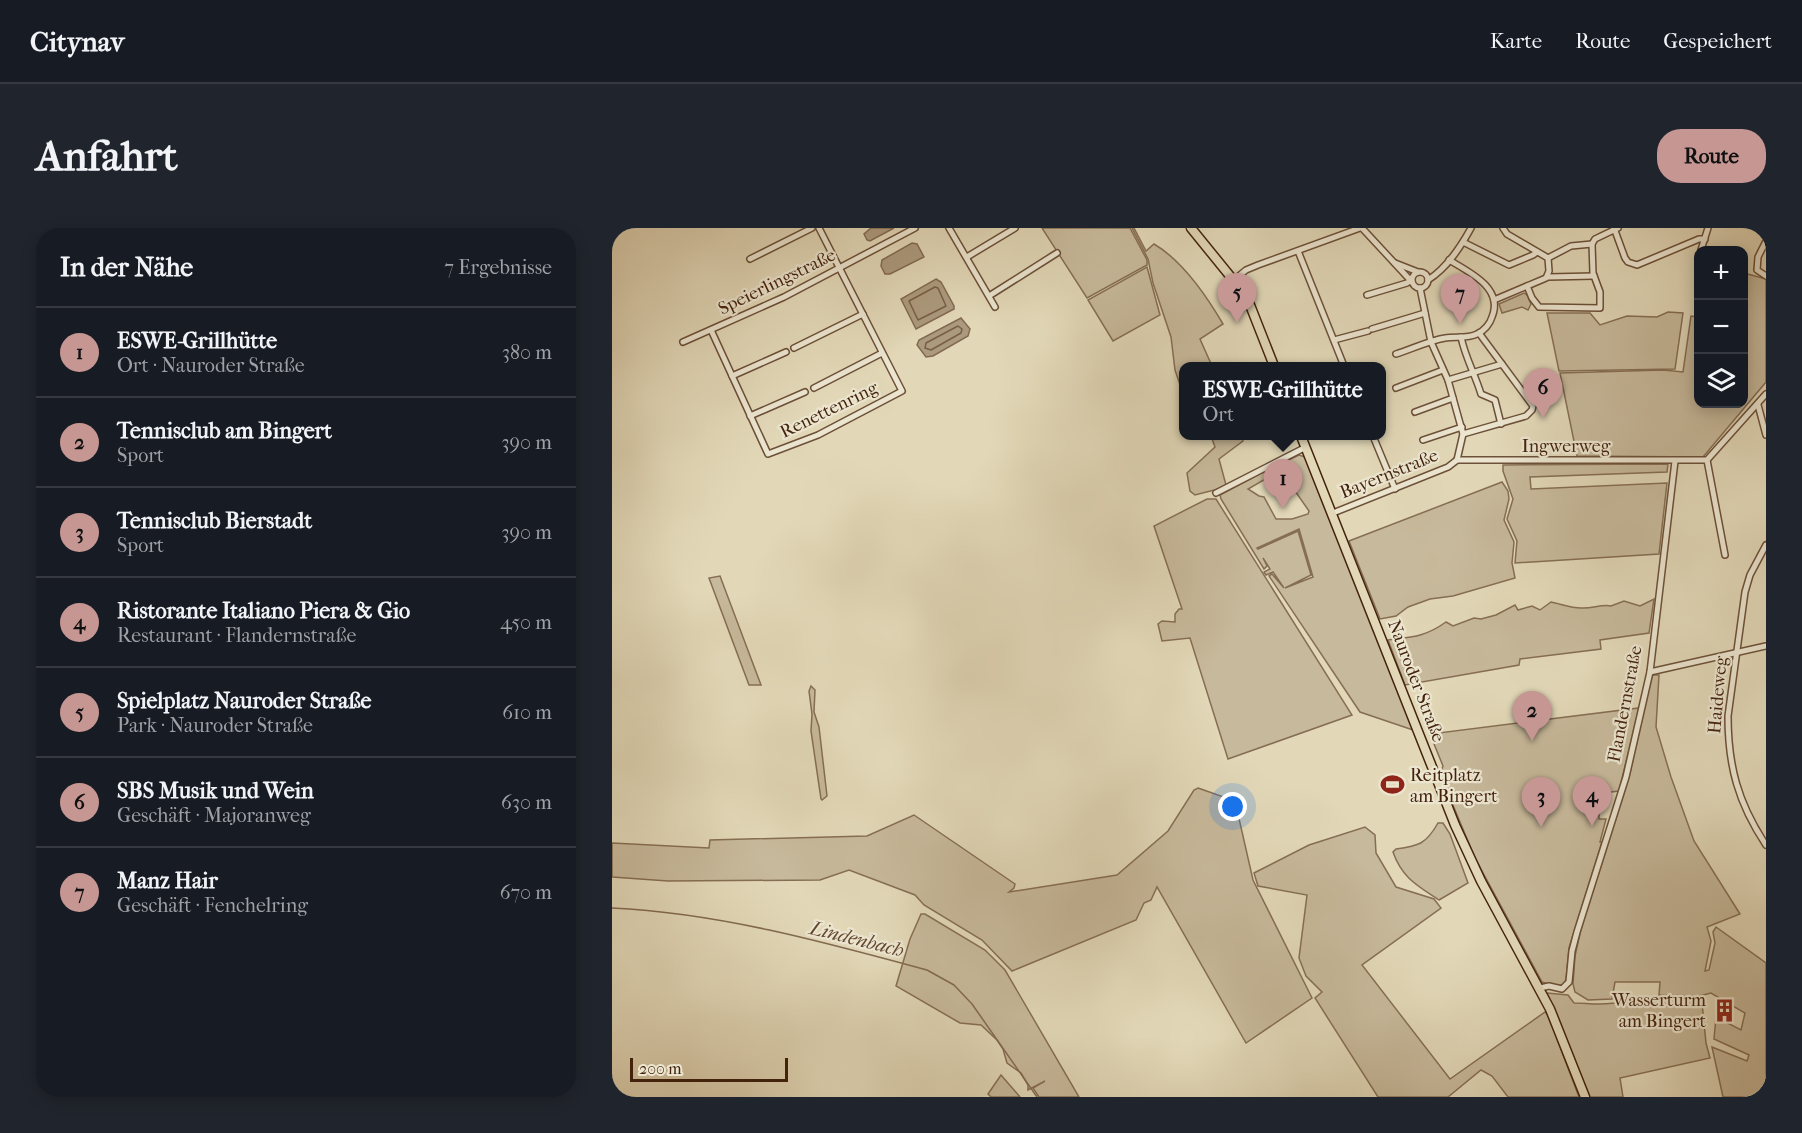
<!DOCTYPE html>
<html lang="de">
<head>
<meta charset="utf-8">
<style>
  :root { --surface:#171b24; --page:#20242c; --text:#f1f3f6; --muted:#9ea1a6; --line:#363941; --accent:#c59692 }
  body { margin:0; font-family:"IM FELL French Canon",serif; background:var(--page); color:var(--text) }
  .controls { position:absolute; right:18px; top:18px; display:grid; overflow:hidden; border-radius:12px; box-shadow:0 3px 15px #0003 }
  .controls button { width:54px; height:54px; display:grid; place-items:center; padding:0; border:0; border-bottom:2px solid var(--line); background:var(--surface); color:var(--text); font:30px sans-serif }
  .scale { position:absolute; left:18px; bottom:15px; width:158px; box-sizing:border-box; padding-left:6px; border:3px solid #44230d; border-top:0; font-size:16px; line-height:21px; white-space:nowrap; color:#44230d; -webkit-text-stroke:4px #ece6d1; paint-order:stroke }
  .you { position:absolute; left:621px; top:579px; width:21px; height:21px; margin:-15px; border:4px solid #fff; border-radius:50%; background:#1a73e8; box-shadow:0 0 0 9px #1a73e833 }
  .badge { display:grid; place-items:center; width:39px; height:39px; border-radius:50%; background:var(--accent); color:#111; font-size:20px; font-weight:700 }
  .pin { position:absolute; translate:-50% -50px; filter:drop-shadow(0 2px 3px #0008) }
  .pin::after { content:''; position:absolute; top:32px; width:21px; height:18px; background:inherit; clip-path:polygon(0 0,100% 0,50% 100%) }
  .popup { position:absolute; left:567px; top:134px; width:207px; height:78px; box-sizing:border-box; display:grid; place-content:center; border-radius:12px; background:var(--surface); filter:drop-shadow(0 2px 4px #0005); font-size:20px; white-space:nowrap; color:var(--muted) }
  .popup b { font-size:22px; color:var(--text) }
  .popup::after { content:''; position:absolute; left:50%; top:100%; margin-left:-12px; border:12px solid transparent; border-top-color:var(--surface) }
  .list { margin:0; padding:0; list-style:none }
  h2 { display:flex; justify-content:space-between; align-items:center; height:78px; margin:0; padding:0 24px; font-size:26px }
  h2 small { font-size:20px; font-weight:400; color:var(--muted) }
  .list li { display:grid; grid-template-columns:39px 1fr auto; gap:18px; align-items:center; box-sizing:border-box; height:90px; padding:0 24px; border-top:2px solid var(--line) }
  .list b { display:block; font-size:22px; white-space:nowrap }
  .list p { margin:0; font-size:20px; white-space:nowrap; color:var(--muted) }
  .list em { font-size:20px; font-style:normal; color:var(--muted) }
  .icon { flex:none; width:33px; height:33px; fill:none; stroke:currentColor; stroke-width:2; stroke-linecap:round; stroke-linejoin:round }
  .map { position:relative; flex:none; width:1154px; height:869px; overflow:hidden; border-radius:24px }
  header { display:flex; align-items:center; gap:36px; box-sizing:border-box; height:84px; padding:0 30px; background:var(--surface); border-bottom:2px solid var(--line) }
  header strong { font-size:28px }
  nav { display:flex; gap:33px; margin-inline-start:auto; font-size:21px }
  .intro { display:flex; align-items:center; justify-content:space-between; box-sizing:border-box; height:144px; padding:0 36px }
  h1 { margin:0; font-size:42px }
  .button { padding:15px 27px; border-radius:24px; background:var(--accent); color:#111; font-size:21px; font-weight:700 }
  main { display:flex; gap:36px; padding:0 36px }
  aside { flex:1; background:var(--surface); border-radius:24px; box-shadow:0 3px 15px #0003 }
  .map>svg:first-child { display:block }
  .green { fill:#c7b99b; stroke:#866e54; stroke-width:1.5; fill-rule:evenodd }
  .water { fill:#ac9a7e; stroke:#826a51; stroke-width:1.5 }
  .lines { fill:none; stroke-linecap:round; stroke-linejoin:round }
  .shore { stroke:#785e46; stroke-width:1.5 }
  .stream { stroke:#826a51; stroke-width:1.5 }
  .street-casing { stroke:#6c5038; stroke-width:8 }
  .primary-casing { stroke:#44230d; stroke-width:11 }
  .street { stroke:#ece6d1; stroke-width:5 }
  .primary { stroke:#e2d8b8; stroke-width:8 }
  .labels { text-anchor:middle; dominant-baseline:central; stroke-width:4.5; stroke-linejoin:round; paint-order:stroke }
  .street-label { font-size:18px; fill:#44230d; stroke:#ece6d1 }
  .poi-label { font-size:18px; fill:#44230d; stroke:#ece6d1; text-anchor:start }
  .water-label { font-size:20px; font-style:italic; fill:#63472f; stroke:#ece6d1 }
</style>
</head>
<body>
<header>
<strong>Citynav</strong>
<nav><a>Karte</a><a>Route</a><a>Gespeichert</a></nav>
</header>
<div class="intro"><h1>Anfahrt</h1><a class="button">Route</a></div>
<main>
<aside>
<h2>In der Nähe<small>7 Ergebnisse</small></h2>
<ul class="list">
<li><span class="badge">1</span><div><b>ESWE-Grillhütte</b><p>Ort · Nauroder Straße</p></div><em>380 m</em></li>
<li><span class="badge">2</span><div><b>Tennisclub am Bingert</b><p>Sport</p></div><em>390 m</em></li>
<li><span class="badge">3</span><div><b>Tennisclub Bierstadt</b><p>Sport</p></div><em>390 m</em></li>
<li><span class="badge">4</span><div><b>Ristorante Italiano Piera &amp; Gio</b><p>Restaurant · Flandernstraße</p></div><em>450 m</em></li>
<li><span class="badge">5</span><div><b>Spielplatz Nauroder Straße</b><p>Park · Nauroder Straße</p></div><em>610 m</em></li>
<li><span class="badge">6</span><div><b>SBS Musik und Wein</b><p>Geschäft · Majoranweg</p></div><em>630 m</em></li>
<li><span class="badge">7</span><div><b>Manz Hair</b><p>Geschäft · Fenchelring</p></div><em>670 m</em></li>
</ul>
</aside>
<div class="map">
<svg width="1154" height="869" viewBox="0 0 1154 869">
  <rect width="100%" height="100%" fill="#e2d8b8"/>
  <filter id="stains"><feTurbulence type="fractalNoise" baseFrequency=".00333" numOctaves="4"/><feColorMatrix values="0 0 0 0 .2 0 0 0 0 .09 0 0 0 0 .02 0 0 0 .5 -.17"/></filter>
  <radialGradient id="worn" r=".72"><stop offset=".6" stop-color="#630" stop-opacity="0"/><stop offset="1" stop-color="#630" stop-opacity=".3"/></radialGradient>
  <g class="green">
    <path d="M 430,0 L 518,0 L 535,32 L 535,37 L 475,70 Z"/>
    <path d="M 520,0 L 522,0 L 534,23 L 542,16 C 571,33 594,67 611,96 L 588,111 L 600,138 L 572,138 L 572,168 L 563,142 L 559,109 L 541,55 L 536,31 Z"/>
    <path d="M 535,39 L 548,87 L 501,113 L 476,72 Z"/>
    <path d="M 1132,45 L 1154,51 L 1154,154 L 1091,229 L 965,228 L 948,145 L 1051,142 L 1071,144 L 1079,88 L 1086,89 L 1086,87 L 1086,176 L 1132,176 Z"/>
    <path d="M 912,65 L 915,67 L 919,76 L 916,82 L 910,79 L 890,85 L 887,76 Z"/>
    <path d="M 1056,84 L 1071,85 L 1063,141 L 947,143 L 935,85 L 978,85 L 988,97 L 1015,88 L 1045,89 Z"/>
    <path d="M 599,208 L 629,208 L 631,213 L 607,231 L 614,257 L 610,260 L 583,267 L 578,263 L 575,245 L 603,219 Z"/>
    <path d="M 687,227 L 693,229 L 715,281 L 801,502 L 748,484 L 657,348 L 660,346 L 672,360 L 661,344 L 654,347 L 652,344 L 658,341 L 651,330 L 655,338 L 652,341 L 609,271 L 608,267 L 653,243 L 657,249 L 636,261 L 647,268 L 652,269 L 664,291 L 680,291 L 696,286 L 697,283 L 683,263 L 682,247 L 675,239 L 666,243 L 662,239 ZM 687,301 L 701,349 L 673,360 L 699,347 L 686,303 L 646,321 L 645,320 Z"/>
    <path d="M 1056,236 L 1055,244 L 918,249 L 919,261 L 1055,255 L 1047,326 L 903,335 L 905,313 L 895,291 L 901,271 L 891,243 L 891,237 Z"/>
    <path d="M 890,254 L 896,263 L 897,271 L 892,292 L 902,314 L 900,335 L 903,350 L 841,368 L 818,371 L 796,379 L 784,388 L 768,391 L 737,313 Z"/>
    <path d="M 595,271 L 604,271 L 740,487 L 616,531 L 578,410 L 550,413 L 546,396 L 550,393 L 563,394 L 563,386 L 567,381 L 570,381 L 542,298 Z"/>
    <path d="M 108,348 L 149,457 L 137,457 L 97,350 Z"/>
    <path d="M 1042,371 L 1037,405 L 988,412 L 989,421 L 908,431 L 907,437 L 793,457 L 776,412 C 800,409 813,409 834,394 L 841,398 L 862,390 L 869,391 L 884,387 L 903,377 L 906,382 L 920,378 L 928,382 L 939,374 C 949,376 959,380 969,380 C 980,381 989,376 999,378 L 1012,373 L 1028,378 Z"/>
    <path d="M 1040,447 L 1047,447 L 1044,499 L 1059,549 L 1082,613 L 1128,686 L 1095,699 L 1099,713 L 1093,743 L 1097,742 L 1103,715 L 1101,704 L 1104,699 L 1154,735 L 1154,869 L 1111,869 L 1100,819 L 1135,833 L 1137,827 L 1102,811 L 1104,789 L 1129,802 L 1133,785 L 1099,765 L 1087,768 L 1047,767 L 1048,754 L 1003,754 L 1000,771 L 976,772 L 963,764 L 961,756 L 963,728 L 969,701 L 1017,549 Z"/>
    <path d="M 199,458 L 203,462 L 202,484 L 207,499 L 215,568 L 210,572 L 209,571 L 199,503 L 200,486 L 197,463 Z"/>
    <path d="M 1027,480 L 1007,563 L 974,567 L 979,588 L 987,587 L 987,591 L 994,591 L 988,614 L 990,614 L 957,720 L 954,752 L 951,757 C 946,758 935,756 930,754 L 863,630 L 828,546 L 831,538 L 818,506 Z"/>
    <path d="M 586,560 L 623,573 L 641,652 L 700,770 L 634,815 L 545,659 L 539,672 L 532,675 L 524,692 L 400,743 L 370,712 L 312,677 L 303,667 L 237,642 L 208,652 L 56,653 L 0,649 L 0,615 L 97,620 L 98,612 L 255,608 L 302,587 L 403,656 L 402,660 L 397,664 L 505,647 L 556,603 L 582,562 Z"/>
    <path d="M 826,595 L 831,595 L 838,606 L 856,655 L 827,672 C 806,658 790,650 781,624 L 784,621 C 807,618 814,616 826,595 Z"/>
    <path d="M 753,599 L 763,607 L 764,625 L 784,659 L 822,671 L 829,680 L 750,737 L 838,851 L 933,784 L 936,787 L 967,869 L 896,869 L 880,848 L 869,842 L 836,869 L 766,869 L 703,770 L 710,764 L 694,748 L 687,730 L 695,667 L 646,658 L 642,645 L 697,617 Z"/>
    <path d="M 309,686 L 313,686 L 373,722 L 393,742 L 467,869 L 427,869 L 421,860 L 433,853 L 416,862 L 416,857 L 409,845 L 395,835 L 391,821 L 385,812 L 369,797 L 348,795 L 284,758 L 298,711 Z"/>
    <path d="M 935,765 L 956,767 L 962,775 C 970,775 978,776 986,776 C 1010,776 1070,766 1090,775 L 1094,815 L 1098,830 L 1008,850 L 1011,869 L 978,869 Z"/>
    <path d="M 389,847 L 408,869 L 379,869 L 376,866 Z"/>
  </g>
  <g class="water">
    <path d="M 259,0 L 282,0 L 258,13 L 255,12 L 252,6 Z"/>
    <path d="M 300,15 L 305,16 L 312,29 L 278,46 L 273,46 L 269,38 L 270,32 Z"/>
    <path d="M 324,51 L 329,54 L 342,78 L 342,81 L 304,101 L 289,71 Z"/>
    <path d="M 349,90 L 358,101 L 356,108 L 321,128 L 314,129 L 305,117 L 307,112 Z"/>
  </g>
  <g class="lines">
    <g class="shore">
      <path d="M 323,59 L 326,60 L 334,78 L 306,92 L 297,73 Z"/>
      <path d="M 346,98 L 350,101 L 349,105 L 319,122 L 313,120 L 314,115 Z"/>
    </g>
    <path class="stream" d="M 0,680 C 107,685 212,714 315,742 L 342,757 L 360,776 L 425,869"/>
    <defs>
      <g id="street">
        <path d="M 337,0 L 383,79"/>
        <path d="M 750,0 L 800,54"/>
        <path d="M 1002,0 L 1013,30 L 1016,34 L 1025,37 L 1087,11 L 1093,11"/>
        <path d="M 1154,13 L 1146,29 L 1145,42 L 1154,48"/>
        <path d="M 851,14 L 897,37 L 921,27 L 925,24"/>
        <path d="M 1089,22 L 1096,0"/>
        <path d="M 686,23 L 732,138"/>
        <path d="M 355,29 L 403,0"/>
        <path d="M 936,30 L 959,18 L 980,16"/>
        <path d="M 138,31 L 200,0"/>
        <path d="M 783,35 L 806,44"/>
        <circle cx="808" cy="52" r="8"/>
        <path d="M 1086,47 L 1086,33"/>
        <path d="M 936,49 L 982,48"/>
        <path d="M 622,52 L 634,42 L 646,37 L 748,0"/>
        <path d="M 816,52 C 835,40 848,20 859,0"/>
        <path d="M 915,58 L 920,70 L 927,79 L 988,80 L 988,64 L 981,45 L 980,16 L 983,11 L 1006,0"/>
        <path d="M 755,67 L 795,55 L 798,53"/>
        <path d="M 377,68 L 445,25"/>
        <path d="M 882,72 L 934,50 L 937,43 L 936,30 L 895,6 L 891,0"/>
        <path d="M 760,101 L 813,85"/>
        <path d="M 99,102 L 156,226 L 206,207 L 290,163 L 207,0"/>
        <path d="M 849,109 C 853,129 863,146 869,166 L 883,172 L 889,196"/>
        <path d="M 722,112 L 756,103"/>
        <path d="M 71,114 L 172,69 L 303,0"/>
        <path d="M 182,120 L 251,86"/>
        <path d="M 784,126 C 800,121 816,113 833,110 C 843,108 855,111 865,106 C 872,103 878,96 880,89 C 892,60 857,44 837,32"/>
        <path d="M 120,148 L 174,124"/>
        <path d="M 836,152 L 890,136"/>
        <path d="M 202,160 L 270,125"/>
        <path d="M 784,160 L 831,142"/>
        <path d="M 1146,177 L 1154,207"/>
        <path d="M 803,184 L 841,170"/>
        <path d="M 138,188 L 193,164"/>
        <path d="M 851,206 L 914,188 L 920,182 L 921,178 L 867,105"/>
        <path d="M 761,208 L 783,261"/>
        <path d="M 811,212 L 850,199"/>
        <path d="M 845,232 L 1095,232 L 1154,166"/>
        <path d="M 1095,232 L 1113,327"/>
        <path d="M 604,265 L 694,219"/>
        <path d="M 721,285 L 836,239 L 845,232 L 851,206 L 836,152 L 819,114 L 808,60"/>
        <path d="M 1154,317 L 1138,347 L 1133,364 L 1116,488 C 1116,538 1126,575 1154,617"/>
        <path d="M 1038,444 L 1154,418"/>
        <path d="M 928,760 L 937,758 L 950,761 L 957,754 L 960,723 L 965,704 L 1014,549 L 1038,444 L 1063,233"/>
      </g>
      <g id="primary">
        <path d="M 579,0 L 631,64 L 638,77 L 662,138"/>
        <path d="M 689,208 L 843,597 L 869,653 L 938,781 L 973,869"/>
      </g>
    </defs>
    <use href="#street" class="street-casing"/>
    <use href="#primary" class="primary-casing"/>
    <use href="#street" class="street"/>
    <use href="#primary" class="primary"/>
  </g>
  <defs>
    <symbol id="stadium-bare" viewBox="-9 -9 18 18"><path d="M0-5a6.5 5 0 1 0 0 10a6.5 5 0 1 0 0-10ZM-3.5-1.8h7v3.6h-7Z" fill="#8f2418" stroke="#ece6d1" stroke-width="2.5" paint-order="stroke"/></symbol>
    <symbol id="building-bare" viewBox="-9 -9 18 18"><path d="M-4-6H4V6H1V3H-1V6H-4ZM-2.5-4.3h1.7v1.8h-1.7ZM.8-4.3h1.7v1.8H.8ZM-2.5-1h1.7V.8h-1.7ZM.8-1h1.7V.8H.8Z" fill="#8f2418" stroke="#ece6d1" stroke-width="2.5" paint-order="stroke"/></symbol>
  </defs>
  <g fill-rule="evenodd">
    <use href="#stadium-bare" x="764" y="540" width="33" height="33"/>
    <use href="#building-bare" x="1096" y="766" width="33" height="33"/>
  </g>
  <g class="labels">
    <g class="street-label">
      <text transform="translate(165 54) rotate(-26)">Speierlingstraße</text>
      <text transform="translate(217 182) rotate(-26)">Renettenring</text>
      <text x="954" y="218">Ingwerweg</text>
      <text transform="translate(777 246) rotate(-22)">Bayernstraße</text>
      <text transform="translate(804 453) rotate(69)">Nauroder Straße</text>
      <text transform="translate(1106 467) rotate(-85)">Haideweg</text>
      <text transform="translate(1013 476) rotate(-79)">Flandernstraße</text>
    </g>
    <g class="poi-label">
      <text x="798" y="547">Reitplatz<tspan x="798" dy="21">am Bingert</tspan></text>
      <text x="1094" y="772" text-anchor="end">Wasserturm<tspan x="1094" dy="21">am Bingert</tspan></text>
    </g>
    <g class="water-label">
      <text transform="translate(245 711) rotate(14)">Lindenbach</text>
    </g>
  </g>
  <rect width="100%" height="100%" filter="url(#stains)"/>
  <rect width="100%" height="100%" fill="url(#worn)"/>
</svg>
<div class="controls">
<button>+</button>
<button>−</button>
<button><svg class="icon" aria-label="layers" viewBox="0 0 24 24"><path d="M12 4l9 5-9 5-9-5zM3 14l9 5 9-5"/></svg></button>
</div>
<div class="scale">200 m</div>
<div class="you"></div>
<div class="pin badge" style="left:671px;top:281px">1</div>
<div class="popup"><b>ESWE-Grillhütte</b>Ort</div>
<div class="pin badge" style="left:920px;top:513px">2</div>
<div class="pin badge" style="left:929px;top:599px">3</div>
<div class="pin badge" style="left:980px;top:598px">4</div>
<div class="pin badge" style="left:625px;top:95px">5</div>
<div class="pin badge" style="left:931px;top:190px">6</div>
<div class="pin badge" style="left:848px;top:96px">7</div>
</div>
</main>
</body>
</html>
